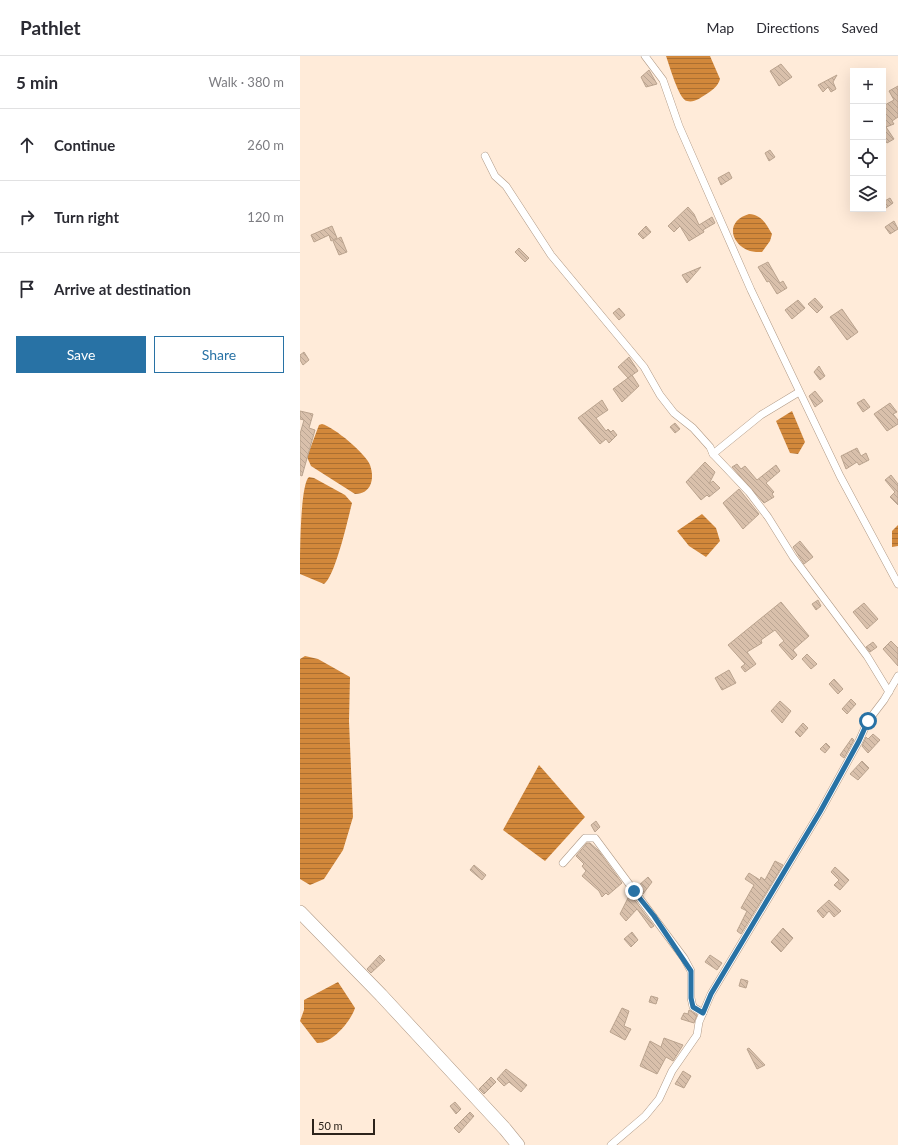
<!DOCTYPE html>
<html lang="en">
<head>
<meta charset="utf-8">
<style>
  :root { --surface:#fff; --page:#f2f2f3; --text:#2b2b33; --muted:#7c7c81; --line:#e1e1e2; --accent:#2872a5 }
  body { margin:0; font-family:Lato,sans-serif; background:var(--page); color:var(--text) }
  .controls { position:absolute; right:12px; top:12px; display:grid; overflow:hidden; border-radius:0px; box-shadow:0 4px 16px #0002 }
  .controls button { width:36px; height:36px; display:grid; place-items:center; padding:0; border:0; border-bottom:1px solid var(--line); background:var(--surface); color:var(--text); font:20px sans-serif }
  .scale { position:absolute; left:12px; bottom:10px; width:63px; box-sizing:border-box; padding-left:4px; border:2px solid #2c231b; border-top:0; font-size:11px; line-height:14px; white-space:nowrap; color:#2c231b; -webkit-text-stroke:3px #ffebd9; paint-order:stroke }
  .stop { position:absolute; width:12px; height:12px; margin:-9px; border:3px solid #2872a5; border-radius:50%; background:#fff }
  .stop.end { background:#2872a5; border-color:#fff; box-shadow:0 1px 4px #0008 }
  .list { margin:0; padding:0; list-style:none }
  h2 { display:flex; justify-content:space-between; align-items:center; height:52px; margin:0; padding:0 16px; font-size:17px }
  h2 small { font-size:13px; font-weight:400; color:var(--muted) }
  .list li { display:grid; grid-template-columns:26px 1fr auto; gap:12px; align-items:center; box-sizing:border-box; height:72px; padding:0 16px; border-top:1px solid var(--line) }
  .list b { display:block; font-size:15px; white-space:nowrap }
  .list em { font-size:13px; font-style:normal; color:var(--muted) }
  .actions { display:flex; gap:8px; padding:12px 16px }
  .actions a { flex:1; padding:9px 0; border:1px solid var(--accent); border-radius:0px; text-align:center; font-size:14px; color:var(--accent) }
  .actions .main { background:var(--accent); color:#fff }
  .icon { flex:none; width:22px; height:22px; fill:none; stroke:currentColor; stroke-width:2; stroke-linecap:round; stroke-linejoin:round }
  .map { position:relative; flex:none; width:598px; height:1089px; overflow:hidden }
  header { display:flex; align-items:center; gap:24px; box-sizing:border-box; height:56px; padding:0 20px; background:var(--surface); border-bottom:1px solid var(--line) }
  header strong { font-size:19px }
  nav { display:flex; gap:22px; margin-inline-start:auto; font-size:14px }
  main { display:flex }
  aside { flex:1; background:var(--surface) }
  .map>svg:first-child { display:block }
  .water { fill:url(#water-rules) }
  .building { fill:url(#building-back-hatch); stroke:#baa38e }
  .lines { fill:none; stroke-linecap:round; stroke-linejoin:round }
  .street-casing { stroke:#b09985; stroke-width:8 }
  .highway-casing { stroke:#b09985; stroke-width:14 }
  .street { stroke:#fff; stroke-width:7 }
  .highway { stroke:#fff; stroke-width:13 }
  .route { stroke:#2872a5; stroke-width:5 }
</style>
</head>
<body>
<header>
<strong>Pathlet</strong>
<nav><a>Map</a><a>Directions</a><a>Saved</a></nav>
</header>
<main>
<aside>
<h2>5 min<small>Walk · 380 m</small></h2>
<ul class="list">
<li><svg class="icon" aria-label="ahead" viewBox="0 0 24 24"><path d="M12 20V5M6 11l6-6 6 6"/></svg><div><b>Continue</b></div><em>260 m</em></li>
<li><svg class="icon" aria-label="right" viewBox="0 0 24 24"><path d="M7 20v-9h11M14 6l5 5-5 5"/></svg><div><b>Turn right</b></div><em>120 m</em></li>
<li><svg class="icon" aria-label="arrive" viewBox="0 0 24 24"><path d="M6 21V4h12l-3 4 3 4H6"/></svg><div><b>Arrive at destination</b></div></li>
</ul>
<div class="actions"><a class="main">Save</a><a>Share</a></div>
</aside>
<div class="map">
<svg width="598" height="1089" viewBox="0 0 598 1089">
  <defs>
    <pattern id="water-rules" width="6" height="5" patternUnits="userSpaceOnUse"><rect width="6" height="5" fill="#d2883b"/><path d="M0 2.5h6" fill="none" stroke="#ab6f31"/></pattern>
    <pattern id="building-back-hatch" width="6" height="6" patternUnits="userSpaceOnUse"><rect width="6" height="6" fill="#d9c0ab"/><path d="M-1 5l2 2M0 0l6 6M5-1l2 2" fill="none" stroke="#baa593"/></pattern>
  </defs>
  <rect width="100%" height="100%" fill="#ffebd9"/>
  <g class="water">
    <path d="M 366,0 L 410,0 L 420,23 C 418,31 411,35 405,39 C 400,42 394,47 387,45 C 379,44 369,8 366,0 Z"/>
    <path d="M 449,158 C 462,159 466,168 472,178 L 470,185 L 462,196 C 459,196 453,196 450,195 C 430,188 425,165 449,158 Z"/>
    <path d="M 492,355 L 505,386 L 498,398 L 490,397 L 476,365 Z"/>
    <path d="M 22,368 C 34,371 66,398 70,409 C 75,423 71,438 55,438 L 11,410 L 7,401 L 19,369 Z"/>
    <path d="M 9,421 L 14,422 L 45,439 L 52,447 C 48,463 35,521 24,528 L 0,518 C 0,501 0,428 9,421 Z"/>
    <path d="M 402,458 L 416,472 L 420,485 L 406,501 L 389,490 L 377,475 Z"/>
    <path d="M 598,469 L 598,490 L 592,491 L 592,475 Z"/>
    <path d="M 5,600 L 18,603 L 50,621 L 49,665 L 53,761 L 43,794 L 24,823 L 10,829 L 0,823 L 0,603 Z"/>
    <path d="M 239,709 L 285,761 L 245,805 L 203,774 Z"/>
    <path d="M 38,926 L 55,952 C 51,965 32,988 17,987 L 0,965 L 4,954 L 4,944 Z"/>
  </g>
  <g class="building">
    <path d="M 481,8 L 492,21 L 479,30 L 470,15 Z"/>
    <path d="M 349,14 L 357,28 L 346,31 L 341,21 Z"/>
    <path d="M 537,19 L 533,26 L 536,33 L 531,36 L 528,31 L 523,36 L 518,29 Z"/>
    <path d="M 598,30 L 598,61 L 592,65 L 594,68 L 586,71 L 594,83 L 587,87 L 583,81 L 583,50 L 594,44 L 589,35 Z"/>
    <path d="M 470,94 L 475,101 L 469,105 L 465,97 Z"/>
    <path d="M 429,116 L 432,122 L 421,129 L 418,122 Z"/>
    <path d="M 590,142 L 593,147 L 586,152 L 583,146 Z"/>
    <path d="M 388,151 L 394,158 L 399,169 L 412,161 L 415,167 L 403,174 L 404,176 L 389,185 L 380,170 L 374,176 L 368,170 Z"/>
    <path d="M 594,165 L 598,173 L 590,178 L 585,171 Z"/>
    <path d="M 32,170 L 37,182 L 31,185 L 29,179 L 14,186 L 11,179 Z"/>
    <path d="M 346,170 L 351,176 L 343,183 L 338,178 Z"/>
    <path d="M 41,181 L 47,196 L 39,199 L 33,185 Z"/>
    <path d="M 219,192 L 229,202 L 225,206 L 215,196 Z"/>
    <path d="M 468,206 L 480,227 L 483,225 L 487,232 L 477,238 L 469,225 L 467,226 L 458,211 Z"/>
    <path d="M 401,211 L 387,227 L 382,219 Z"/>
    <path d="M 515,242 L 523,251 L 517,257 L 508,248 Z"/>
    <path d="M 498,244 L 505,252 L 492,263 L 485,254 Z"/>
    <path d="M 319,252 L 325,259 L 319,264 L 313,257 Z"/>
    <path d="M 542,253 L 558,276 L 547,284 L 530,261 Z"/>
    <path d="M 4,296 L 9,304 L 3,309 L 0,304 L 0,299 Z"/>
    <path d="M 329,301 L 338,315 L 328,322 L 318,311 Z"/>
    <path d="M 519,310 L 525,320 L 520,324 L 514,316 Z"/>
    <path d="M 332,319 L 339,330 L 322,346 L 313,333 Z"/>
    <path d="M 515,335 L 523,345 L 515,351 L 509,340 Z"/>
    <path d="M 564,343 L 570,351 L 563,356 L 557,347 Z"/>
    <path d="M 302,344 L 308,354 L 296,362 L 306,375 L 308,373 L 311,376 L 313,374 L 317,379 L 309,387 L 306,383 L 300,388 L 278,362 Z"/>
    <path d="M 590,347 L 597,356 L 593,358 L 598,364 L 598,368 L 587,375 L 574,358 Z"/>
    <path d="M 0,355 L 13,358 L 9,372 L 15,374 L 2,420 L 0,419 L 0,378 L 4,364 L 0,363 Z"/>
    <path d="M 375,367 L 380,373 L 375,377 L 370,371 Z"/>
    <path d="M 557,392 L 561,400 L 566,397 L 569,404 L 559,409 L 557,406 L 546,413 L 541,400 Z"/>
    <path d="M 405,406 L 415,416 L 409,428 L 413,425 L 420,432 L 409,441 L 407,439 L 401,444 L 386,426 Z"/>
    <path d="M 437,408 L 441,413 L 445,410 L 457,424 L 476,409 L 480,415 L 466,427 L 474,436 L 472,438 L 474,441 L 464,447 L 432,411 Z"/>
    <path d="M 591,419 L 598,428 L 598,449 L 590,441 L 595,436 L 585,424 Z"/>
    <path d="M 439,433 L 459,458 L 443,473 L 423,447 Z"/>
    <path d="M 500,485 L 513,501 L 504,508 L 493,491 Z"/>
    <path d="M 518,544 L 521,550 L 516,554 L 512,548 Z"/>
    <path d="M 481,546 L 509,580 L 493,594 L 497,599 L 492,604 L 479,589 L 484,585 L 475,574 L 461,584 L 462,587 L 447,596 L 456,608 L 445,616 L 441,611 L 445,608 L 428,589 Z"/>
    <path d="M 564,547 L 578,563 L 567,573 L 553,556 Z"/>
    <path d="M 591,585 L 598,592 L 598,610 L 583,593 Z"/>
    <path d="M 573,586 L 577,591 L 570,596 L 566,591 Z"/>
    <path d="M 507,598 L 517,608 L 511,613 L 502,603 Z"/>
    <path d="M 429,614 L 436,627 L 422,634 L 415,622 Z"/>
    <path d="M 534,623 L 543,633 L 538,638 L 529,628 Z"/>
    <path d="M 551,643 L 556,648 L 547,658 L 542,653 Z"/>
    <path d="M 480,645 L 491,655 L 482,667 L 471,655 Z"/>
    <path d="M 503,667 L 508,672 L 500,681 L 495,676 Z"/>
    <path d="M 573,678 L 580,684 L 568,697 L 562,690 L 566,681 L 568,683 Z"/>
    <path d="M 552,682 L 554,684 L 544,702 L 540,699 Z"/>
    <path d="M 526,687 L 530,691 L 525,697 L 520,693 Z"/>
    <path d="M 562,705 L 569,712 L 558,724 L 550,718 Z"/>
    <path d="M 296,765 L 300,771 L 295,776 L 291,769 Z"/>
    <path d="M 287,787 L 290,787 L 298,794 L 322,827 L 308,839 L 306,837 L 302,841 L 299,835 L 282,820 L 286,815 L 282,810 L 284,808 L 276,800 Z"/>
    <path d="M 475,805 L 483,809 L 441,878 L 437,875 L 447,855 L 441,852 L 454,829 L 445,823 L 449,817 L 460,824 L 461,821 L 465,824 Z"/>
    <path d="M 174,809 L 186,819 L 182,824 L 170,814 Z"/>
    <path d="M 535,811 L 549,824 L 540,834 L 534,829 L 539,824 L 531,816 Z"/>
    <path d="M 348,821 L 352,826 L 343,838 L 337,831 Z"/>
    <path d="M 330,838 L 354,870 L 351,872 L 337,853 L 326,865 L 320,858 Z"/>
    <path d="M 529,844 L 541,855 L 534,861 L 529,855 L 523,862 L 517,855 Z"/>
    <path d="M 483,872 L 493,882 L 481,896 L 471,886 Z"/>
    <path d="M 332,876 L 338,884 L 331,891 L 324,883 Z"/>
    <path d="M 80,899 L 85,904 L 71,917 L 67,913 Z"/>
    <path d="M 410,899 L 422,907 L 417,914 L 405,906 Z"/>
    <path d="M 441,923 L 448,925 L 446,932 L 439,930 Z"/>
    <path d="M 351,940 L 358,942 L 356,948 L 349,946 Z"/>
    <path d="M 322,952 L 329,955 L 324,970 L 331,973 L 325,984 L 310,976 Z"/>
    <path d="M 389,954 L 397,959 L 394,967 L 381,963 L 384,957 L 388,958 Z"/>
    <path d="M 364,982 L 383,989 L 373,1005 L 366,1001 L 357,1018 L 340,1010 L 350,985 L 361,991 Z"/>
    <path d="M 449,992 L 465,1009 L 457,1013 L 447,993 Z"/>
    <path d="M 206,1013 L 227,1029 L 221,1036 L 209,1026 L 204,1030 L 197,1023 Z"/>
    <path d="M 383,1015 L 391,1020 L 384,1032 L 375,1028 Z"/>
    <path d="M 191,1021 L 196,1026 L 184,1038 L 179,1033 Z"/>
    <path d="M 155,1046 L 161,1053 L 156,1058 L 150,1050 Z"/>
    <path d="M 170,1056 L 174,1060 L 159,1077 L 154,1072 Z"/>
  </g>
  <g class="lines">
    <defs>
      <g id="street">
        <path d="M 345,0 L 363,24 L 379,70 L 451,234 L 540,420 L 598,528"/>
        <path d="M 185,100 L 195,120 L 206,130 L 251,199 L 344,311 L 360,339 L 374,357 L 393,372 L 410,391 L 413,398 L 449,436 L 468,461 L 493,501 L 567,600 L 589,636"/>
        <path d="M 413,398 L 461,359 L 499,336"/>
        <path d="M 263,807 L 285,782 L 295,782 L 384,902 L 391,915 L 391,942 L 393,951 L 403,957"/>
        <path d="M 311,1089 L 345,1060 L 359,1043 L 372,1015 L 397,979 L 399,966 L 411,938 L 520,756 L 559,685 L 568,665 L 584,644 L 598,620"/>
      </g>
      <path id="highway" d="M 0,856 L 81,939 L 205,1073 L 218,1089"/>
    </defs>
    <use href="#street" class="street-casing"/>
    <use href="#highway" class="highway-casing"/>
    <use href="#street" class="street"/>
    <use href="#highway" class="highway"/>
  </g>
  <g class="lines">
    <path class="route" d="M 334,835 L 354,860 L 391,915 L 391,942 L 393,951 L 403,957 L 411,938 L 520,756 L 559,685 L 568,665"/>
  </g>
</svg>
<div class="controls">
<button>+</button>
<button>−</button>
<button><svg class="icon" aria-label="locate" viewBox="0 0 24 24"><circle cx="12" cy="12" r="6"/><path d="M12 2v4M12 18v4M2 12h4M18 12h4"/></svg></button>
<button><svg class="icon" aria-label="layers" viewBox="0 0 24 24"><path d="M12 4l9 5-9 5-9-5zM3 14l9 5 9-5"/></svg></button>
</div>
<div class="scale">50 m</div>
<div class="stop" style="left:568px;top:665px"></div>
<div class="stop end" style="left:334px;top:835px"></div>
</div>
</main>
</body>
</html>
